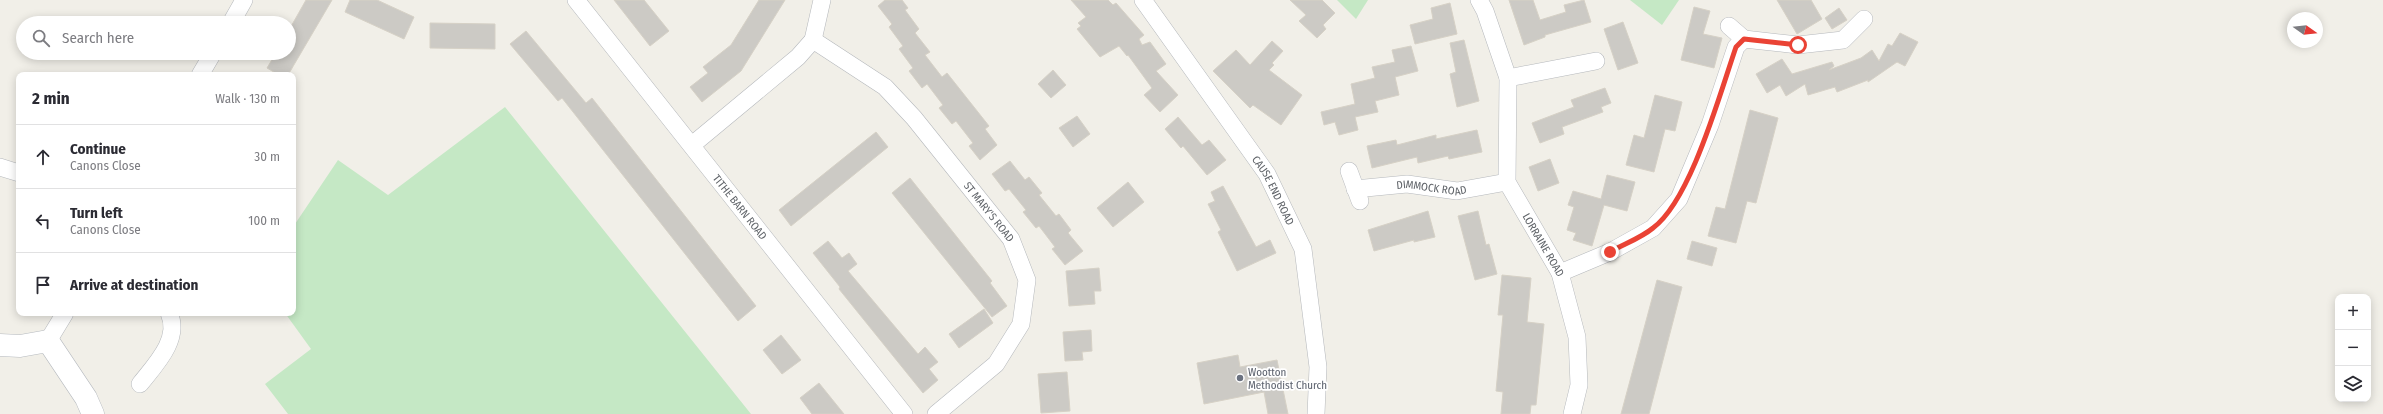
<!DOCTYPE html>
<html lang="en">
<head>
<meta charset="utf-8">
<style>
  :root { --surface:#fff; --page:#f7f7f7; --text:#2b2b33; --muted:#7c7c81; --line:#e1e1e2 }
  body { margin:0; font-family:"Fira Sans Condensed",sans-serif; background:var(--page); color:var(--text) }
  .controls { position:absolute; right:12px; bottom:12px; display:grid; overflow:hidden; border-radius:8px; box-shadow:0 2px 10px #0003 }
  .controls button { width:36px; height:36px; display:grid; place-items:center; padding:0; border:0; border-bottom:1px solid var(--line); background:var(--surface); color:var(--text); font:20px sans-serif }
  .compass { position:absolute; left:2287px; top:12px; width:36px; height:36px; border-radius:50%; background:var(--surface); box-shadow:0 2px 10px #0003; rotate:105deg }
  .stop { position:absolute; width:12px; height:12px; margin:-9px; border:3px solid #ea4335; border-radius:50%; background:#fff }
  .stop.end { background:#ea4335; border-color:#fff; box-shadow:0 1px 4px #0008 }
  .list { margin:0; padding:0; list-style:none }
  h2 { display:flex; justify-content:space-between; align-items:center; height:52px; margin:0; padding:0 16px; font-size:17px }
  h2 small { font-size:13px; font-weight:400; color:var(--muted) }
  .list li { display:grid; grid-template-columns:26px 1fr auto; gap:12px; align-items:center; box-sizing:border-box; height:64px; padding:0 16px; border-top:1px solid var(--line) }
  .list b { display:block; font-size:15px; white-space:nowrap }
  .list p { margin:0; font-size:13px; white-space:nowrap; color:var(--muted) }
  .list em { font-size:13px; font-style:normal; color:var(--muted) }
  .icon { flex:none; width:22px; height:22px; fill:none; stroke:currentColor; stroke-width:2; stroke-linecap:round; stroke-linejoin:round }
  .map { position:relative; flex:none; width:2383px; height:414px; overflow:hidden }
  .search { position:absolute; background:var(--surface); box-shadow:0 2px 10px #0003; left:16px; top:16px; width:280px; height:44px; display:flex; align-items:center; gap:10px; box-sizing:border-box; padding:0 14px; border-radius:22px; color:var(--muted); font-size:15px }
  .panel { position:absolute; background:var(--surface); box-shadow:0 2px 10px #0003; left:16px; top:72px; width:280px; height:244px; border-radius:8px }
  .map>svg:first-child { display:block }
  .green { fill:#c5e8c5 }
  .building { fill:#cccac5; stroke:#d6d1c6 }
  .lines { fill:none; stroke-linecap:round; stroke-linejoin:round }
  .street-casing { stroke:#b5b8bc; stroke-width:18 }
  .secondary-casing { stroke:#b6babf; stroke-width:23 }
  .street { stroke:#fff; stroke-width:17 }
  .secondary { stroke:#fff; stroke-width:22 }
  .route { stroke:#ea4335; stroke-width:5 }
  .worship-dot { fill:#6b7280; stroke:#fff; stroke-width:1.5 }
  .labels { text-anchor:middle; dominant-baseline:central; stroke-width:3.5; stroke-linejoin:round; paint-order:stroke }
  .street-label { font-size:11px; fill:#5f6368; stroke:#fff }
  .worship-label { font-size:11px; fill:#5b616d; stroke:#fff; text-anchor:start }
</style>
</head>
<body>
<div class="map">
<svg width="2383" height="414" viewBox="0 0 2383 414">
  <rect width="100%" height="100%" fill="#f1efe8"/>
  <g class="green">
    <path d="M 1337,0 L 1368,0 L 1356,19 Z"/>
    <path d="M 1630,0 L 1679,0 L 1662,25 Z"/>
    <path d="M 505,107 L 751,414 L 288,414 L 265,384 L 311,349 L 285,313 L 293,313 L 293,227 L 338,160 L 388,195 Z"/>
  </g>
  <g class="building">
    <path d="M 306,0 L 332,0 L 288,75 L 279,75 L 267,68 L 276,53 L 289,53 L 289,30 Z"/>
    <path d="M 350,0 L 377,0 L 414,17 L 404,39 L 345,12 Z"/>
    <path d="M 614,0 L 644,0 L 669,31 L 650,46 Z"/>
    <path d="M 759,0 L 785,0 L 741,71 L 702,102 L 690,87 L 708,73 L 703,67 L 731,45 Z"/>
    <path d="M 885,0 L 902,0 L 908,8 L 905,10 L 919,29 L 915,33 L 930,52 L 925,55 L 942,77 L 947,73 L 989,126 L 985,129 L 997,145 L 980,160 L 969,146 L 973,143 L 956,121 L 952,124 L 939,108 L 943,105 L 927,84 L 922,88 L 909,71 L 913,68 L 899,49 L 903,46 L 889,27 L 892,24 L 878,6 Z"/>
    <path d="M 1071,0 L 1108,0 L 1113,5 L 1116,3 L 1144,35 L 1139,39 L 1142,45 L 1150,42 L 1166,64 L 1156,71 L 1178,95 L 1160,112 L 1144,95 L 1152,88 L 1128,55 L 1127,56 L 1119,46 L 1100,57 L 1077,29 L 1081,26 L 1078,23 L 1086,17 Z"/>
    <path d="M 1290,0 L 1322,0 L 1335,13 L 1323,25 L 1326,29 L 1317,38 L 1299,21 L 1306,15 Z"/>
    <path d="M 1509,0 L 1533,0 L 1540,20 L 1566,12 L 1564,5 L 1584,0 L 1591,22 L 1545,35 L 1545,37 L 1524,45 Z"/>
    <path d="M 1777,0 L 1811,0 L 1822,19 L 1797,34 Z"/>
    <path d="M 1450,3 L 1457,34 L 1415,44 L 1410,25 L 1433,19 L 1431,8 Z"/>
    <path d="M 1694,7 L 1710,11 L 1703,34 L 1722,38 L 1714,68 L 1681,60 Z"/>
    <path d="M 1839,8 L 1847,20 L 1832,29 L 1825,18 Z"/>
    <path d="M 1623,22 L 1638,63 L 1618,70 L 1604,29 Z"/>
    <path d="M 430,23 L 495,24 L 495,49 L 430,48 Z"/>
    <path d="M 526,31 L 586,103 L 592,98 L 756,306 L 738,321 L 562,98 L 558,101 L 510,44 Z"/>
    <path d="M 1900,33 L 1918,42 L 1905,66 L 1897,62 L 1868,82 L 1868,80 L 1837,92 L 1835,87 L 1808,95 L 1805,84 L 1786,96 L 1780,85 L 1767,93 L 1756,74 L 1782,59 L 1792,74 L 1832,62 L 1834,66 L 1829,70 L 1861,58 L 1872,50 L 1879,61 L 1888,44 L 1892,46 Z"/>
    <path d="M 1464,40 L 1479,101 L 1457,107 L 1450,74 L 1456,72 L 1450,43 Z"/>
    <path d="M 1272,41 L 1283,51 L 1272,63 L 1274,65 L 1269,70 L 1302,95 L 1281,125 L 1253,105 L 1250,108 L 1213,71 L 1236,50 L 1250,65 Z"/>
    <path d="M 1411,46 L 1418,71 L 1395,77 L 1399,95 L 1375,101 L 1378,112 L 1355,117 L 1358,130 L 1339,135 L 1335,122 L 1324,125 L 1321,112 L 1355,104 L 1351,84 L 1375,78 L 1372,67 L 1395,62 L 1392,50 Z"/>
    <path d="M 1053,70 L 1066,85 L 1051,98 L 1038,84 Z"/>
    <path d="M 1605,88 L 1611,103 L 1601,107 L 1603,112 L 1562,127 L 1564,134 L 1540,143 L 1532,123 L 1574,107 L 1571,100 Z"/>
    <path d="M 1655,95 L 1682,102 L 1675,131 L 1665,129 L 1654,172 L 1626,165 L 1634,135 L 1644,138 Z"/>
    <path d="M 1750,110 L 1778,118 L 1756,203 L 1747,201 L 1736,243 L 1708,236 L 1716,207 L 1725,209 Z"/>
    <path d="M 1077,116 L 1090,134 L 1073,147 L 1059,128 Z"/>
    <path d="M 1178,117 L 1202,145 L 1209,140 L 1226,160 L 1207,175 L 1183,146 L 1181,148 L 1165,129 Z"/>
    <path d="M 1477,130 L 1482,152 L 1449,159 L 1448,156 L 1418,163 L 1417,157 L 1372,168 L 1367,146 L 1396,140 L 1397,145 L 1436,135 L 1436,139 Z"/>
    <path d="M 876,132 L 888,147 L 791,226 L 779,210 Z"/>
    <path d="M 1550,159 L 1559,183 L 1538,191 L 1529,167 Z"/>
    <path d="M 1010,161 L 1025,180 L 1029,177 L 1042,193 L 1039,195 L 1056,216 L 1059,214 L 1071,230 L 1068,233 L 1083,251 L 1065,265 L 1052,249 L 1055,247 L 1039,226 L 1036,228 L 1023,212 L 1026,210 L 1009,189 L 1005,191 L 992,174 Z"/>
    <path d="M 1607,175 L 1635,182 L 1627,211 L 1604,205 L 1592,246 L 1573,240 L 1576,233 L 1567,230 L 1574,207 L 1568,205 L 1573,191 L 1601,199 Z"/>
    <path d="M 910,178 L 992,281 L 990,283 L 1007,306 L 992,317 L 892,193 Z"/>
    <path d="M 1128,182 L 1144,202 L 1113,227 L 1097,208 Z"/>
    <path d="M 1223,186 L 1256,247 L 1270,240 L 1276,253 L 1237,271 L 1218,232 L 1221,230 L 1208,204 L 1215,201 L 1211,192 Z"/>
    <path d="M 1428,211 L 1435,237 L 1414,242 L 1414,240 L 1374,251 L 1368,230 Z"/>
    <path d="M 1478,211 L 1486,245 L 1489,244 L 1497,274 L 1475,280 L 1458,216 Z"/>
    <path d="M 828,241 L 842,258 L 849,253 L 857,264 L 848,271 L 918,354 L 925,347 L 938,362 L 929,369 L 938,380 L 923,393 L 839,289 L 840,287 L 813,253 Z"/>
    <path d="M 1692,241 L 1717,248 L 1712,266 L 1687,259 Z"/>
    <path d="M 1099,268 L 1101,291 L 1094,291 L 1095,304 L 1069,306 L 1066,271 Z"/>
    <path d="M 1502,275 L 1531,278 L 1527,322 L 1544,324 L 1536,405 L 1531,405 L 1530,414 L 1501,414 L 1503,392 L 1496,391 L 1503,315 L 1498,315 Z"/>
    <path d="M 1657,280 L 1682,287 L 1649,414 L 1621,414 Z"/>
    <path d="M 984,309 L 993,323 L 959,348 L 949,334 Z"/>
    <path d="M 1091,330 L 1092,351 L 1082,352 L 1083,360 L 1065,361 L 1063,332 Z"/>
    <path d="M 781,335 L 801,360 L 782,374 L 763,350 Z"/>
    <path d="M 1238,355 L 1240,367 L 1277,360 L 1288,414 L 1268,414 L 1264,392 L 1204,404 L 1197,363 Z"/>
    <path d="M 1067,372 L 1070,411 L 1041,413 L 1038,374 Z"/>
    <path d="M 819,383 L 844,414 L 812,414 L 800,398 Z"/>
  </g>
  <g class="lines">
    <defs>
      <g id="street">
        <path id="s1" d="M 576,0 L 904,414"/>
        <path id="s2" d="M 1143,0 L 1267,174 L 1303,249 L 1318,367 L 1316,414"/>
        <path id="s3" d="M 1479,0 L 1485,11 L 1508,78 L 1507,182 L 1560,273 L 1577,337 L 1579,385 L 1572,414"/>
        <path d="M 231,23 L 244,0"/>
        <path d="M 1729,26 L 1744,39"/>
        <path d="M 813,40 L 822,0"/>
        <path d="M 200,75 L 213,53"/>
        <path d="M 1508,78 L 1596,61"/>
        <path id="s4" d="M 692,145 L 798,57 L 813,40 L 885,87 L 914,118 L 1011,239 L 1027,280 L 1021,324 L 996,364 L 936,414"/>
        <path d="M 0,167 L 19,173"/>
        <path d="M 1349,171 L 1360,201"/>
        <path id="s5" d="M 1355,189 L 1407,184 L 1457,191 L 1507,182"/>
        <path d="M 1560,273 L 1610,252 L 1653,228 L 1679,199 L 1710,125 L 1736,47 L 1744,39 L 1798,45 L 1843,40 L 1864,19"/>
        <path d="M 48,341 L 65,313"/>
        <path d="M 140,384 C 155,365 181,339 169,313"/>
      </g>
      <path id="secondary" d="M 0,345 L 20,346 L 48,341 L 86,398 L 93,414"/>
    </defs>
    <use href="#street" class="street-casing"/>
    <use href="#secondary" class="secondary-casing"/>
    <use href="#street" class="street"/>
    <use href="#secondary" class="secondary"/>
  </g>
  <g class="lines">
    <path class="route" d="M 1610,252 C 1624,244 1641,238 1653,228 C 1691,200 1720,93 1736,47 L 1744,39 L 1798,45"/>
  </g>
  <circle class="worship-dot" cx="1240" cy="378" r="4"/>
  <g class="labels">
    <g class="street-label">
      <text stroke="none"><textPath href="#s5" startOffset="77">DIMMOCK ROAD</textPath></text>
      <text stroke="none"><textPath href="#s2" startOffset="231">CAUSE END ROAD</textPath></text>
      <text stroke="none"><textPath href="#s1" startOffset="264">TITHE BARN ROAD</textPath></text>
      <text stroke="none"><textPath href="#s4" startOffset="409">ST MARY'S ROAD</textPath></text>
      <text stroke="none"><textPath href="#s3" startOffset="260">LORRAINE ROAD</textPath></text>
    </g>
    <g class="worship-label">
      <text x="1248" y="372">Wootton<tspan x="1248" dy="13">Methodist Church</tspan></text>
    </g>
  </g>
</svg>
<div class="controls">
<button>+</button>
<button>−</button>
<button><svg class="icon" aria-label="layers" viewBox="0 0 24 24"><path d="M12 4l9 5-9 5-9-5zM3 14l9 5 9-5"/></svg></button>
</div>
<svg class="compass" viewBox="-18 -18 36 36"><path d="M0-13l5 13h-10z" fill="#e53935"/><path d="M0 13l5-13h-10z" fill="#7c7c81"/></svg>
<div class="stop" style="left:1798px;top:45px"></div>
<div class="stop end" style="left:1610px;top:252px"></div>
<div class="search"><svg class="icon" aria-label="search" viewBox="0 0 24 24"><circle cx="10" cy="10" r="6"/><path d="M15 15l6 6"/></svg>Search here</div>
<section class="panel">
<h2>2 min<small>Walk · 130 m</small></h2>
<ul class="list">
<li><svg class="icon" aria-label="ahead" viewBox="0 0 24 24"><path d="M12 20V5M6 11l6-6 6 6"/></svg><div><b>Continue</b><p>Canons Close</p></div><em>30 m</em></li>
<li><svg class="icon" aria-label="left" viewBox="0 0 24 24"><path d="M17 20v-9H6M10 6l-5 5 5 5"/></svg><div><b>Turn left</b><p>Canons Close</p></div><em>100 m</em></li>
<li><svg class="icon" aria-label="arrive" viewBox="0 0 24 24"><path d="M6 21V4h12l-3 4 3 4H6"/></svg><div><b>Arrive at destination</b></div></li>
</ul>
</section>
</div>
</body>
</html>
